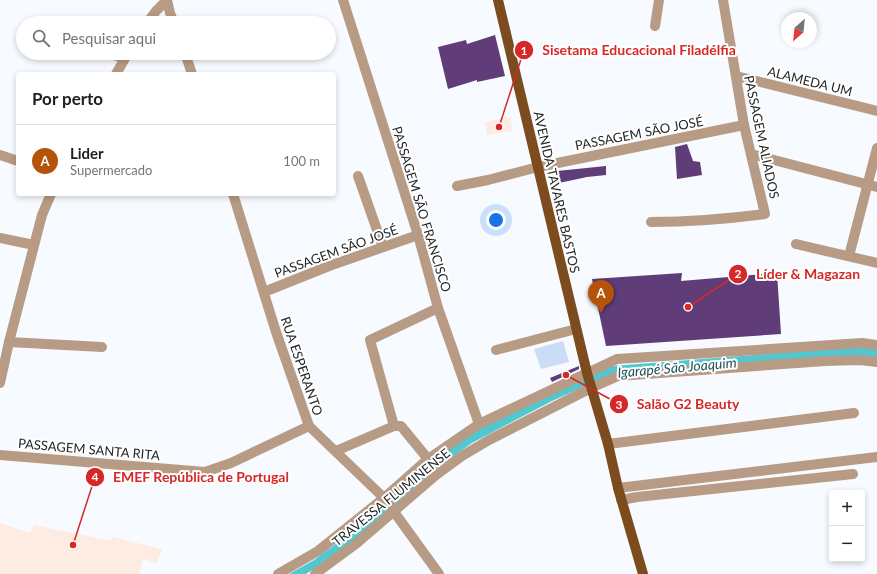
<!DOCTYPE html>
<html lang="pt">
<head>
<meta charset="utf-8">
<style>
  :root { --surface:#fff; --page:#f2f2f2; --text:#202124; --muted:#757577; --line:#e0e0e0; --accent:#b45309 }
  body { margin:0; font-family:Lato,sans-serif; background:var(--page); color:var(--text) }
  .controls { position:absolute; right:12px; bottom:12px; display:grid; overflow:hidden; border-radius:4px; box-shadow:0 2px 6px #0003 }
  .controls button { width:36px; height:36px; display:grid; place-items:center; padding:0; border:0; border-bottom:1px solid var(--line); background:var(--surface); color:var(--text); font:20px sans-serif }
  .compass { position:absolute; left:781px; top:12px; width:36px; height:36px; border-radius:50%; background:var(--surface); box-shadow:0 2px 6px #0003; rotate:207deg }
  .you { position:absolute; left:496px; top:220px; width:14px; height:14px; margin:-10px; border:3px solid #fff; border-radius:50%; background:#1a73e8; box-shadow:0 0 0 6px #1a73e833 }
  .badge { display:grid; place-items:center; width:26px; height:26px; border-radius:50%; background:var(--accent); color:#fff; font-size:13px; font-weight:700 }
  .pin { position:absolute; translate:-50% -33px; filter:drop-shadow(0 1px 2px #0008) }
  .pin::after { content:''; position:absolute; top:21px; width:14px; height:12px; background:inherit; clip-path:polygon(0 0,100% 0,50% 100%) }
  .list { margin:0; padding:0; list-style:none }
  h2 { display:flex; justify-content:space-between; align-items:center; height:52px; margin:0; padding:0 16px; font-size:17px }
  h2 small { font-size:13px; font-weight:400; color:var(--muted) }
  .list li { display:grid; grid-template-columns:26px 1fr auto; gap:12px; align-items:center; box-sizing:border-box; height:72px; padding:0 16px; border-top:1px solid var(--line) }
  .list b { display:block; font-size:15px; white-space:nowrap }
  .list p { margin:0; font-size:13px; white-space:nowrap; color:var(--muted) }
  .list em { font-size:13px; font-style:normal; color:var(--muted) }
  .icon { flex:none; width:22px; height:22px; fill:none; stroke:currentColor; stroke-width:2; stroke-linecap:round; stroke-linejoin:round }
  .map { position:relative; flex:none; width:877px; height:574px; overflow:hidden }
  .search { position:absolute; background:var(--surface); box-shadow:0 2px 6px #0003; left:16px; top:16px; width:320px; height:44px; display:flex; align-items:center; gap:10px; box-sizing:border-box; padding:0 14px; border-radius:22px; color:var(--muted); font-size:15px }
  .panel { position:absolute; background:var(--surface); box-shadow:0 2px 6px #0003; left:16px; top:72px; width:320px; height:124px; border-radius:4px }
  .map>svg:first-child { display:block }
  .education { fill:#feebe2 }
  .green { fill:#cadcf6 }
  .water { fill:#53c7cf }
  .building { fill:#603c78 }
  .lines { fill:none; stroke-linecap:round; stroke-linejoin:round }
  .minor { stroke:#b79b84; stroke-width:10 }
  .major { stroke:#7c4c1e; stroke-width:10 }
  .labels { text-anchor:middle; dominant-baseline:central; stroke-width:4; stroke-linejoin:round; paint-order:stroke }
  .street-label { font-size:13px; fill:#242628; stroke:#fff }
  .water-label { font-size:14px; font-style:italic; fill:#205256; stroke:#fff }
  .leader { fill:none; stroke:#d62828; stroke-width:1.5 }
  .callout-dot { fill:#d62828; stroke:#fff; stroke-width:1.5 }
  .mark-label { font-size:12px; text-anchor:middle; font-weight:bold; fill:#fff }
  .callout-label { font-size:14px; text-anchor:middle; font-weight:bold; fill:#d62828; stroke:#fff; stroke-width:4; stroke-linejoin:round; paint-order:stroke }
</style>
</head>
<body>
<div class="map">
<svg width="877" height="574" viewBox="0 0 877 574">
  <rect width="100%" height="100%" fill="#f7fafe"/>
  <g class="education">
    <path d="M 510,117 L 513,131 L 487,135 L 485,122 Z"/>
    <path d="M 0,523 L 30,533 L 34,525 L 111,541 L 112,537 L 162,549 L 157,563 L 143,559 L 139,574 L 0,574 Z"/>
  </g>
  <path class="green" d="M 563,341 L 569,362 L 541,369 L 534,349 Z"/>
  <path class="water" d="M 869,346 L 877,348 L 877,359 L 614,373 L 552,401 L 472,443 L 434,470 L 360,536 L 314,569 L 306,574 L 289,574 L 314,560 L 333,546 L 427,466 L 478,428 L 612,366 Z"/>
  <g class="building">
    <path d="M 495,35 L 505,76 L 477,82 L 477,80 L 448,89 L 438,47 L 466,40 L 467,44 Z"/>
    <path d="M 687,144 L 693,161 L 700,162 L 702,175 L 677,179 L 675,147 Z"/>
    <path d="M 606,166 L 606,175 L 587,177 L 559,183 L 557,171 Z"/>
    <path d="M 682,273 L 681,281 L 777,273 L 781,334 L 606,346 L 592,279 Z"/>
    <path d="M 579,366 L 579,369 L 552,382 L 550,378 Z"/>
  </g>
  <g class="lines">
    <g class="minor">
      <path d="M 167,0 L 170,13 L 174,23"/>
      <path d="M 343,0 L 418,235 L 438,308 L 479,424"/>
      <path d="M 147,23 L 156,11 L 167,0"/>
      <path d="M 655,26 L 659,0"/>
      <path d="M 106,53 L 124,58"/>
      <path d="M 185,53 L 192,74"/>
      <path d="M 116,74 L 128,53"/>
      <path d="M 736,76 L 877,111"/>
      <path d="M 751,154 L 877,187"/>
      <path d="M 0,155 L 18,161"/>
      <path d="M 358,176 L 383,247"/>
      <path d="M 457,186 L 488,180 L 538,167 L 744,125"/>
      <path d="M 233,194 L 276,332 L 309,426 L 384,498 L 439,574"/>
      <path d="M 651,222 C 690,222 727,219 765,214 L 744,125 L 723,0"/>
      <path d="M 0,238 L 34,245"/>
      <path d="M 796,244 L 877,263"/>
      <path d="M 849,256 L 877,148"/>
      <path d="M 264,292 L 329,266 L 418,235"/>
      <path d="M 9,342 L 102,347"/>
      <path d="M 496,350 L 576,329"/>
      <path d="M 0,383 L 9,342 L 42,215 L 51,194"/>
      <path d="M 394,426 L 370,340 L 438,308"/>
      <path d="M 608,444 L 854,413"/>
      <path d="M 336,451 L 394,426 L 401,426 L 428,459"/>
      <path d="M 0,455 L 205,472 L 231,463 L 309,426"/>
      <path d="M 618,488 L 877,457"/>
      <path d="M 621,500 L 637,497 L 853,474"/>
      <path d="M 278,574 L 318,551 L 384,498 L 428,459 L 479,424 L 617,359 L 862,343 L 877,345"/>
      <path d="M 315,574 L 357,543 L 436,475 L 462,456 L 489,440 L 591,388 L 618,376 L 825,361 L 860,360 L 877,362"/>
    </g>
    <path class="major" d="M 498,0 L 587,373 L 608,444 L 618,488 L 643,574"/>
  </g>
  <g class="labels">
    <g class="street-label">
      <text transform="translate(810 81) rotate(14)">ALAMEDA UM</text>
      <text transform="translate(639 133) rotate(-11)">PASSAGEM SÃO JOSÉ</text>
      <text transform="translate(762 137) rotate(78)">PASSAGEM ALIADOS</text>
      <text transform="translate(557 192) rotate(77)">AVENIDA TAVARES BASTOS</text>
      <text transform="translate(422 209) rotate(73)">PASSAGEM SÃO FRANCISCO</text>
      <text transform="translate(336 251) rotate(-20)">PASSAGEM SÃO JOSÉ</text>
      <text transform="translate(302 366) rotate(71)">RUA ESPERANTO</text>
      <text transform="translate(89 449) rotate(5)">PASSAGEM SANTA RITA</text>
      <text transform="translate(391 497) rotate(-39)">TRAVESSA FLUMINENSE</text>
    </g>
    <g class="water-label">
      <text transform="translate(677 367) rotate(-5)">Igarapé São Joaquim</text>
    </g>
  </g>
  <path class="leader" d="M499 127L524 50M688 307L738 274M566 375L619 404M73 545L95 477"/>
  <g class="callout-dot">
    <circle cx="499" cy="127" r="4"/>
    <circle cx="688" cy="307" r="4"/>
    <circle cx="566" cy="375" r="4"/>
    <circle cx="73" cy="545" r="4"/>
    <circle cx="524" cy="50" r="10"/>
    <circle cx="738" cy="274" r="10"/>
    <circle cx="619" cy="404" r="10"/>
    <circle cx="95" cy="477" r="10"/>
  </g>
  <g class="mark-label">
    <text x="524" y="55">1</text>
    <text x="738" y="278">2</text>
    <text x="619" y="409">3</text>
    <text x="95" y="481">4</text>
  </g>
  <g class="callout-label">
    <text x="639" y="55">Sisetama Educacional Filadélfia</text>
    <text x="808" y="279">Líder &amp; Magazan</text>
    <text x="688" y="409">Salão G2 Beauty</text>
    <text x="201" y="482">EMEF República de Portugal</text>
  </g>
</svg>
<div class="controls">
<button>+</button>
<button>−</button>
</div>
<svg class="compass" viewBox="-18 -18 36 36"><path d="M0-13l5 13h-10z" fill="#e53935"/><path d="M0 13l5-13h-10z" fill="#757577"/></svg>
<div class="you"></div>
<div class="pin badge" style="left:601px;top:313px">A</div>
<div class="search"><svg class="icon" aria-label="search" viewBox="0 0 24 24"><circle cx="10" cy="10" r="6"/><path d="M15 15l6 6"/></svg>Pesquisar aqui</div>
<section class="panel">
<h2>Por perto<small></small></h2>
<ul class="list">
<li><span class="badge">A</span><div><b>Lider</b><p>Supermercado</p></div><em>100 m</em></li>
</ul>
</section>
</div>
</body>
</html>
